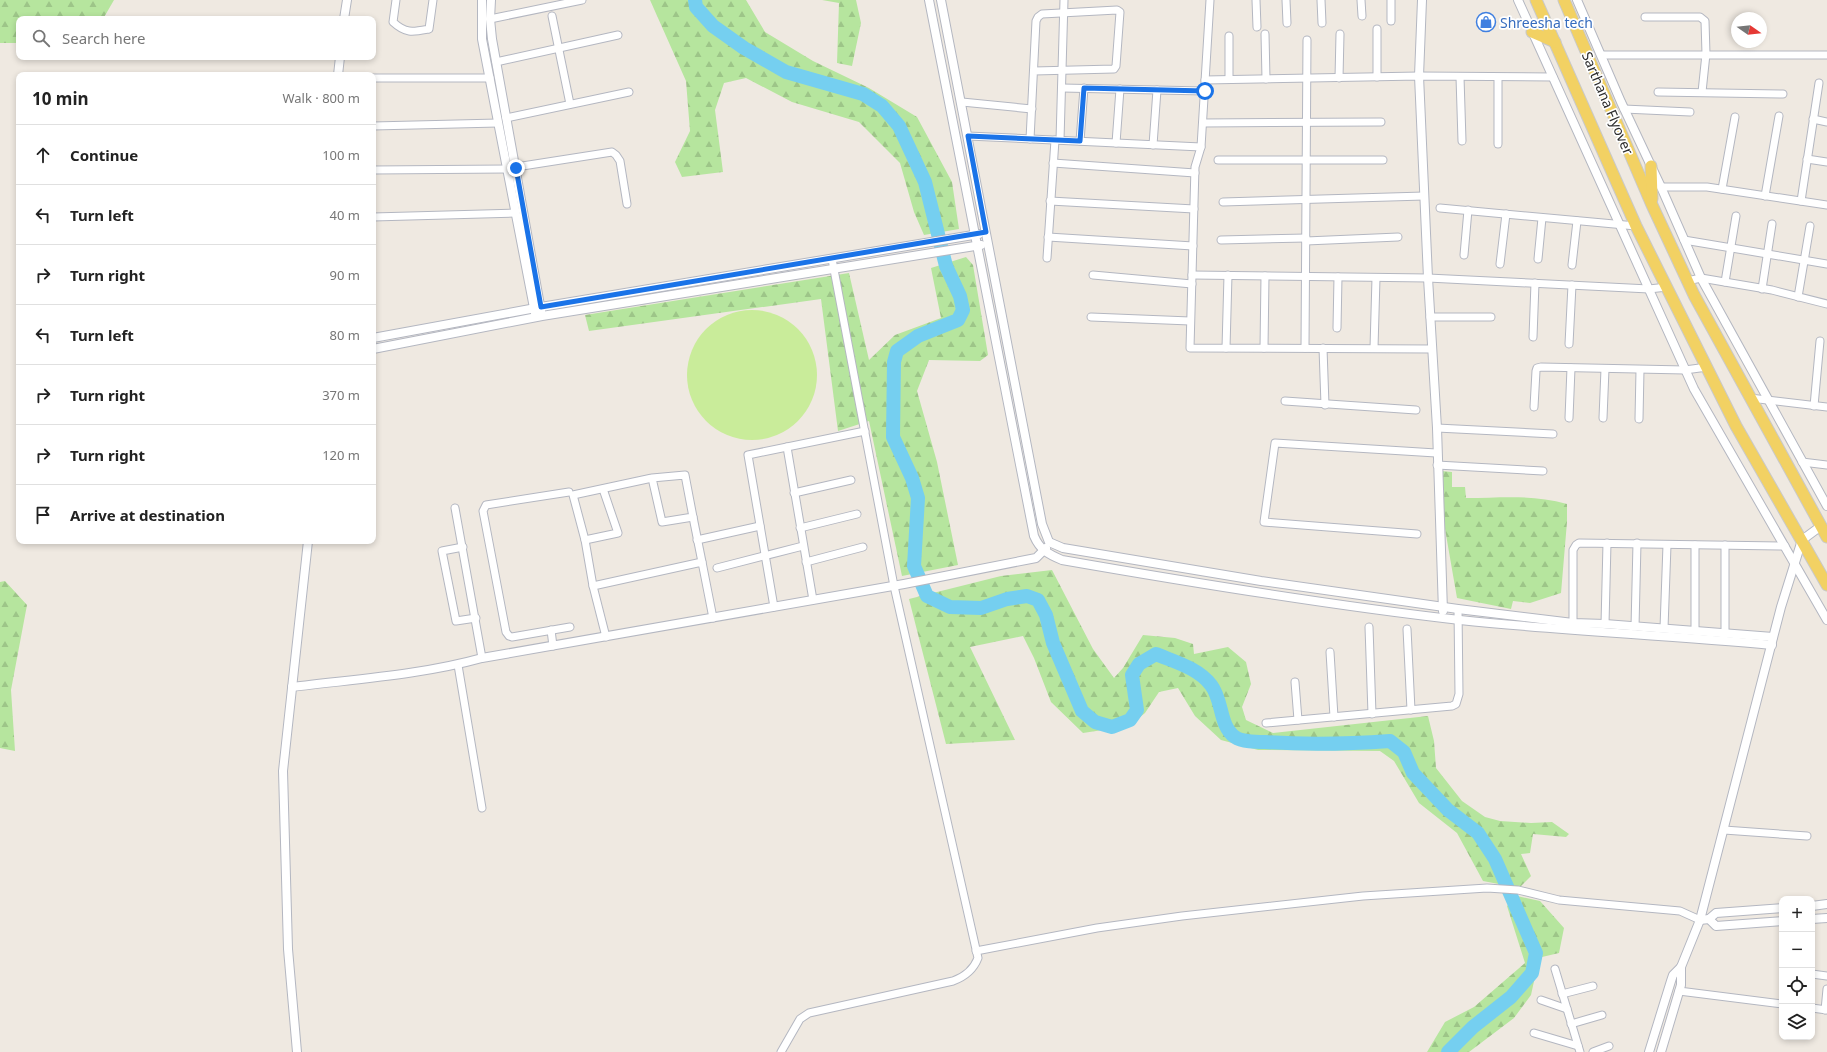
<!DOCTYPE html>
<html lang="en">
<head>
<meta charset="utf-8">
<style>
  :root { --surface:#fff; --page:#f6f6f6; --text:#222; --muted:#767676; --line:#e0e0e0 }
  body { margin:0; font-family:"Noto Sans",sans-serif; background:var(--page); color:var(--text) }
  .controls { position:absolute; right:12px; bottom:12px; display:grid; overflow:hidden; border-radius:8px; box-shadow:0 2px 6px #0003 }
  .controls button { width:36px; height:36px; display:grid; place-items:center; padding:0; border:0; border-bottom:1px solid var(--line); background:var(--surface); color:var(--text); font:20px sans-serif }
  .compass { position:absolute; left:1731px; top:12px; width:36px; height:36px; border-radius:50%; background:var(--surface); box-shadow:0 2px 6px #0003; rotate:104deg }
  .stop { position:absolute; width:12px; height:12px; margin:-9px; border:3px solid #1a73e8; border-radius:50%; background:#fff }
  .stop.end { background:#1a73e8; border-color:#fff; box-shadow:0 1px 4px #0008 }
  .list { margin:0; padding:0; list-style:none }
  h2 { display:flex; justify-content:space-between; align-items:center; height:52px; margin:0; padding:0 16px; font-size:17px }
  h2 small { font-size:13px; font-weight:400; color:var(--muted) }
  .list li { display:grid; grid-template-columns:26px 1fr auto; gap:12px; align-items:center; box-sizing:border-box; height:60px; padding:0 16px; border-top:1px solid var(--line) }
  .list b { display:block; font-size:15px; white-space:nowrap }
  .list em { font-size:13px; font-style:normal; color:var(--muted) }
  .icon { flex:none; width:22px; height:22px; fill:none; stroke:currentColor; stroke-width:2; stroke-linecap:round; stroke-linejoin:round }
  .map { position:relative; flex:none; width:1827px; height:1052px; overflow:hidden }
  .search { position:absolute; background:var(--surface); box-shadow:0 2px 6px #0003; left:16px; top:16px; width:360px; height:44px; display:flex; align-items:center; gap:10px; box-sizing:border-box; padding:0 14px; border-radius:8px; color:var(--muted); font-size:15px }
  .panel { position:absolute; background:var(--surface); box-shadow:0 2px 6px #0003; left:16px; top:72px; width:360px; height:472px; border-radius:8px }
  .map>svg:first-child { display:block }
  .forest { fill:url(#forest-firs) }
  .pitch { fill:#c9ec9a }
  .lines { fill:none; stroke-linecap:round; stroke-linejoin:round }
  .river { stroke:#75cff0; stroke-width:14 }
  .minor-casing { stroke:#b4b7c1; stroke-width:9 }
  .tertiary-casing { stroke:#b4b7c1; stroke-width:10 }
  .primary-casing { stroke:#c9c9c9; stroke-width:13 }
  .minor { stroke:#fff; stroke-width:7 }
  .tertiary { stroke:#fff; stroke-width:8 }
  .primary { stroke:#f2d163; stroke-width:11 }
  .route { stroke:#1a73e8; stroke-width:5 }
  .labels { text-anchor:middle; dominant-baseline:central; stroke-width:3.5; stroke-linejoin:round; paint-order:stroke }
  .shop-label { font-size:14px; fill:#366cbe; stroke:#fff; text-anchor:start }
  .street-label { font-size:14px; fill:#2e2e2e; stroke:#fff }
</style>
</head>
<body>
<div class="map">
<svg width="1827" height="1052" viewBox="0 0 1827 1052">
  <defs>
    <pattern id="forest-firs" width="22" height="20" patternUnits="userSpaceOnUse"><rect width="22" height="20" fill="#b6e59e"/><path d="M5 1l3.5 6h-7zM16 11l3.5 6h-7z" fill="#9dc588"/></pattern>
  </defs>
  <rect width="100%" height="100%" fill="#efe9e1"/>
  <g class="forest">
    <path d="M 0,0 L 114,0 L 103,19 L 19,19 L 19,43 L 0,43 Z"/>
    <path d="M 650,0 L 746,0 L 765,32 L 813,61 L 869,88 L 917,117 L 952,182 L 959,229 L 924,235 L 914,212 L 900,163 L 859,122 L 792,102 L 746,78 L 724,83 L 715,110 L 723,172 L 682,177 L 675,162 L 690,131 L 686,81 Z"/>
    <path d="M 822,0 L 856,0 L 861,23 L 852,66 L 837,63 L 839,3 Z"/>
    <path d="M 966,257 L 973,265 L 988,355 L 980,361 L 929,360 L 917,391 L 937,462 L 958,565 L 902,576 L 869,421 L 838,431 L 821,299 L 589,331 L 585,315 L 849,273 L 869,360 L 895,335 L 941,318 L 931,268 Z"/>
    <path d="M 1441,471 L 1452,472 L 1452,487 L 1465,487 L 1466,498 C 1501,498 1532,494 1567,504 L 1567,522 L 1561,593 L 1530,603 L 1513,601 L 1511,609 L 1457,598 L 1445,529 Z"/>
    <path d="M 1052,570 L 1093,649 L 1114,678 L 1123,668 L 1143,635 L 1175,638 L 1193,644 L 1194,654 L 1228,647 L 1246,662 L 1251,684 L 1242,707 L 1246,720 L 1273,733 L 1428,716 L 1434,741 L 1436,768 L 1462,801 L 1485,817 L 1500,821 L 1531,823 L 1552,822 L 1569,834 L 1566,837 L 1533,834 L 1530,853 L 1521,854 L 1531,876 L 1519,888 L 1483,881 L 1457,833 L 1419,803 L 1394,761 L 1380,751 L 1258,750 L 1221,740 L 1195,716 L 1178,688 L 1159,692 L 1145,713 L 1129,726 L 1083,733 L 1051,702 L 1034,658 L 1023,636 L 970,647 L 1015,740 L 946,744 L 909,599 L 1001,576 Z"/>
    <path d="M 5,581 L 27,605 L 11,690 L 15,751 L 0,748 L 0,582 Z"/>
    <path d="M 1517,896 L 1540,901 L 1564,928 L 1559,953 L 1542,957 L 1538,963 L 1531,995 L 1514,1018 L 1469,1052 L 1427,1052 L 1445,1022 L 1474,1007 L 1525,963 L 1507,906 Z"/>
  </g>
  <circle class="pitch" cx="752" cy="375" r="65"/>
  <g class="lines">
    <path class="river" d="M 695,0 L 696,7 L 713,26 L 744,48 L 786,72 L 863,94 L 882,106 L 899,126 L 925,182 L 946,266 L 960,296 L 963,310 L 958,320 L 918,336 L 897,351 L 894,362 L 893,437 L 912,478 L 918,498 L 914,566 L 927,596 L 950,607 L 981,608 L 1007,599 L 1027,596 L 1038,600 L 1046,615 L 1053,643 L 1082,711 L 1095,722 L 1112,727 L 1130,720 L 1137,710 L 1132,675 L 1139,664 L 1156,654 C 1175,662 1198,668 1211,685 C 1223,700 1219,726 1235,737 C 1242,742 1256,742 1265,742 C 1307,745 1349,744 1390,741 L 1404,752 L 1413,773 L 1448,810 L 1478,833 L 1495,859 L 1536,953 L 1532,973 L 1511,997 L 1473,1027 L 1448,1052"/>
    <defs>
      <g id="minor">
        <path d="M 396,0 L 393,22 C 406,34 413,32 429,29 L 433,0"/>
        <path d="M 1210,0 L 1201,147 L 1195,167 L 1190,348 L 1432,349"/>
        <path d="M 1256,0 L 1257,27"/>
        <path d="M 1286,0 L 1287,23"/>
        <path d="M 1321,0 L 1322,23"/>
        <path d="M 1361,0 L 1362,16"/>
        <path d="M 552,16 L 570,104"/>
        <path d="M 1645,17 L 1700,17 L 1705,21 L 1706,54 L 1702,92"/>
        <path d="M 490,19 L 582,0"/>
        <path d="M 1391,21 L 1391,0"/>
        <path d="M 1377,29 L 1377,77"/>
        <path d="M 1265,34 L 1266,79"/>
        <path d="M 1601,55 L 1827,55"/>
        <path d="M 496,62 L 618,35"/>
        <path d="M 1460,77 L 1462,141"/>
        <path d="M 373,78 L 490,78"/>
        <path d="M 1339,78 L 1340,34"/>
        <path d="M 1498,78 L 1498,144"/>
        <path d="M 1229,79 L 1229,36"/>
        <path d="M 1205,80 L 1419,76 L 1553,77"/>
        <path d="M 1062,88 L 1205,91"/>
        <path d="M 1658,92 L 1783,94"/>
        <path d="M 962,102 L 1032,109"/>
        <path d="M 1624,109 L 1690,112"/>
        <path d="M 506,118 L 629,92"/>
        <path d="M 1813,119 L 1827,122"/>
        <path d="M 1203,123 L 1381,122"/>
        <path d="M 373,126 L 498,123"/>
        <path d="M 968,136 L 1201,147"/>
        <path d="M 1030,139 L 1036,21 L 1038,17 L 1042,14 L 1117,10 L 1120,12 L 1116,66 L 1114,69 L 1034,71"/>
        <path d="M 1060,140 L 1064,0"/>
        <path d="M 1080,141 L 1084,88"/>
        <path d="M 1116,143 L 1120,89"/>
        <path d="M 1153,145 L 1157,90"/>
        <path d="M 1807,159 L 1827,162"/>
        <path d="M 1218,160 L 1383,160"/>
        <path d="M 1053,163 L 1195,173"/>
        <path d="M 516,167 L 612,152 L 616,155 L 620,161 L 627,204"/>
        <path d="M 373,170 L 507,169"/>
        <path d="M 1661,187 L 1707,187 L 1827,205"/>
        <path d="M 1722,189 L 1735,117"/>
        <path d="M 1765,196 L 1779,116"/>
        <path d="M 1050,201 L 1194,209"/>
        <path d="M 1801,201 L 1819,83"/>
        <path d="M 1223,202 L 1424,196"/>
        <path d="M 1440,208 L 1636,226"/>
        <path d="M 373,217 L 515,213"/>
        <path d="M 1048,237 L 1193,246"/>
        <path d="M 1221,240 L 1306,238"/>
        <path d="M 1684,240 L 1827,264"/>
        <path d="M 1306,241 L 1398,237"/>
        <path d="M 1464,255 L 1468,210"/>
        <path d="M 1047,258 L 1055,140"/>
        <path d="M 1538,259 L 1542,218"/>
        <path d="M 1500,264 L 1506,214"/>
        <path d="M 1572,265 L 1577,221"/>
        <path d="M 1093,275 L 1192,284"/>
        <path d="M 1192,275 L 1428,278 L 1649,289 L 1667,287"/>
        <path d="M 1687,281 L 1701,278 L 1772,290 L 1827,304"/>
        <path d="M 1725,282 L 1736,216"/>
        <path d="M 1762,289 L 1772,224"/>
        <path d="M 1798,297 L 1810,226"/>
        <path d="M 1091,317 L 1190,321"/>
        <path d="M 1430,317 L 1491,317"/>
        <path d="M 1337,328 L 1338,277"/>
        <path d="M 1533,337 L 1535,283"/>
        <path d="M 1569,344 L 1572,285"/>
        <path d="M 1226,348 L 1228,275"/>
        <path d="M 1264,348 L 1265,276"/>
        <path d="M 1305,348 L 1307,40"/>
        <path d="M 1323,348 L 1325,405"/>
        <path d="M 1374,348 L 1376,278"/>
        <path d="M 1750,398 L 1827,407"/>
        <path d="M 1285,401 L 1416,410"/>
        <path d="M 1814,406 L 1820,341"/>
        <path d="M 1534,407 L 1536,371 L 1537,368 L 1541,367 L 1685,370 L 1707,367"/>
        <path d="M 1569,418 L 1571,368"/>
        <path d="M 1603,418 L 1605,369"/>
        <path d="M 1639,419 L 1640,370"/>
        <path d="M 1437,428 L 1553,434"/>
        <path d="M 787,447 L 813,600"/>
        <path d="M 1802,462 L 1827,465"/>
        <path d="M 1437,465 L 1543,471"/>
        <path d="M 652,478 L 662,522 L 693,517 L 685,475 L 652,478 L 573,495 L 585,540 L 593,586 L 702,562 L 713,618"/>
        <path d="M 569,492 L 486,505 L 483,511 L 506,632 L 509,636 L 512,637 L 570,627"/>
        <path d="M 794,493 L 851,480"/>
        <path d="M 455,508 L 482,658"/>
        <path d="M 693,517 L 702,562"/>
        <path d="M 800,528 L 857,514"/>
        <path d="M 1417,534 L 1264,522 L 1275,443 L 1436,453"/>
        <path d="M 585,540 L 618,533 L 603,489"/>
        <path d="M 697,540 L 760,526"/>
        <path d="M 1695,545 L 1695,631"/>
        <path d="M 1725,545 L 1725,633"/>
        <path d="M 463,547 L 442,551 L 456,621 L 476,618"/>
        <path d="M 806,562 L 863,547"/>
        <path d="M 717,568 L 803,546"/>
        <path d="M 593,586 L 606,637"/>
        <path d="M 774,607 L 748,455 L 865,431"/>
        <path d="M 1573,623 L 1573,550 L 1576,545 L 1579,543 L 1785,546"/>
        <path d="M 1605,624 L 1607,543"/>
        <path d="M 1369,627 L 1372,714"/>
        <path d="M 1635,627 L 1637,543"/>
        <path d="M 1664,628 L 1667,545"/>
        <path d="M 1407,629 L 1411,710"/>
        <path d="M 551,630 L 553,646"/>
        <path d="M 1330,652 L 1334,717"/>
        <path d="M 458,665 L 482,808"/>
        <path d="M 1295,682 L 1298,720"/>
        <path d="M 1266,723 L 1452,706 L 1456,704 L 1459,694 L 1458,609"/>
        <path d="M 1724,830 L 1807,836"/>
        <path d="M 976,951 L 1097,928 L 1182,916 L 1363,896 L 1487,888 L 1518,890 L 1559,900 L 1680,911 L 1700,920"/>
        <path d="M 1555,969 L 1580,1052"/>
        <path d="M 1812,974 L 1827,976"/>
        <path d="M 1679,991 L 1782,1004"/>
        <path d="M 1562,994 L 1593,986"/>
        <path d="M 1541,1000 L 1567,1009"/>
        <path d="M 1812,1008 L 1827,1010"/>
        <path d="M 1825,1010 L 1827,989"/>
        <path d="M 1571,1024 L 1602,1015"/>
        <path d="M 1534,1033 L 1578,1046"/>
        <path d="M 781,1052 L 800,1019 L 809,1013 L 953,981 C 964,977 973,971 978,958 L 894,586 L 832,259"/>
        <path d="M 1593,1052 L 1609,1046"/>
      </g>
      <g id="tertiary">
        <path d="M 482,0 L 482,39 L 535,313"/>
        <path d="M 491,0 L 490,19 L 492,39 L 541,311"/>
        <path d="M 929,0 L 1034,536 C 1040,550 1048,554 1062,560 C 1194,583 1327,605 1460,620 C 1564,631 1668,635 1772,645"/>
        <path d="M 941,0 L 1042,524 L 1049,542 L 1063,548 L 1261,581 L 1458,609 L 1573,623 L 1605,624 L 1773,637"/>
        <path d="M 1422,0 L 1419,76 L 1428,278 L 1437,428 L 1443,611"/>
        <path d="M 1518,0 L 1694,389 L 1827,620"/>
        <path d="M 1577,0 L 1621,102 L 1661,187 L 1701,278 L 1827,506"/>
        <path d="M 344,19 L 347,0"/>
        <path d="M 338,75 L 340,57"/>
        <path d="M 373,338 L 541,307 L 979,234"/>
        <path d="M 373,349 L 542,316 L 981,245"/>
        <path d="M 292,687 C 355,679 421,675 482,658 L 904,584 L 1036,558 L 1046,548"/>
        <path d="M 1812,906 L 1827,904"/>
        <path d="M 1709,919 L 1716,926 L 1782,921"/>
        <path d="M 1812,919 L 1827,918"/>
        <path d="M 1700,920 L 1709,919 L 1716,913 L 1782,908"/>
        <path d="M 297,1052 L 288,949 L 283,771 L 308,541"/>
        <path d="M 1649,1052 L 1671,981 L 1673,975 L 1681,967 L 1700,920 L 1781,607 L 1802,540 L 1821,526"/>
        <path d="M 1661,1052 L 1681,985 L 1681,967"/>
      </g>
      <g id="primary">
        <path d="M 1536,0 L 1636,226 L 1736,426 L 1827,585"/>
        <path d="M 1564,0 L 1652,205 L 1694,295 L 1827,537"/>
        <path d="M 1532,32 L 1555,42"/>
        <path d="M 1651,166 L 1652,199"/>
      </g>
    </defs>
    <use href="#minor" class="minor-casing"/>
    <use href="#tertiary" class="tertiary-casing"/>
    <use href="#primary" class="primary-casing"/>
    <use href="#minor" class="minor"/>
    <use href="#tertiary" class="tertiary"/>
    <use href="#primary" class="primary"/>
  </g>
  <g class="lines">
    <path class="route" d="M 516,168 L 541,307 L 986,232 L 968,136 L 1080,141 L 1084,88 L 1205,91"/>
  </g>
  <defs>
    <symbol id="shop-ring" viewBox="-11 -11 22 22"><circle r="9.5" fill="#fff" stroke="#3f7fe0" stroke-width="1.5"/><path d="M-5-2.5h2.3a2.7 3.5 0 0 1 5.4 0H5L5.5 6h-11ZM-1.5-2.5h3a1.5 2.3 0 0 0-3 0Z" fill="#3f7fe0"/></symbol>
  </defs>
  <g fill-rule="evenodd">
    <use href="#shop-ring" x="1475" y="11" width="22" height="22"/>
  </g>
  <g class="labels">
    <g class="shop-label">
      <text x="1500" y="22">Shreesha tech</text>
    </g>
    <g class="street-label">
      <text transform="translate(1608 103) rotate(67)">Sarthana Flyover</text>
    </g>
  </g>
</svg>
<div class="controls">
<button>+</button>
<button>−</button>
<button><svg class="icon" aria-label="locate" viewBox="0 0 24 24"><circle cx="12" cy="12" r="6"/><path d="M12 2v4M12 18v4M2 12h4M18 12h4"/></svg></button>
<button><svg class="icon" aria-label="layers" viewBox="0 0 24 24"><path d="M12 4l9 5-9 5-9-5zM3 14l9 5 9-5"/></svg></button>
</div>
<svg class="compass" viewBox="-18 -18 36 36"><path d="M0-13l5 13h-10z" fill="#e53935"/><path d="M0 13l5-13h-10z" fill="#767676"/></svg>
<div class="stop" style="left:1205px;top:91px"></div>
<div class="stop end" style="left:516px;top:168px"></div>
<div class="search"><svg class="icon" aria-label="search" viewBox="0 0 24 24"><circle cx="10" cy="10" r="6"/><path d="M15 15l6 6"/></svg>Search here</div>
<section class="panel">
<h2>10 min<small>Walk · 800 m</small></h2>
<ul class="list">
<li><svg class="icon" aria-label="ahead" viewBox="0 0 24 24"><path d="M12 20V5M6 11l6-6 6 6"/></svg><div><b>Continue</b></div><em>100 m</em></li>
<li><svg class="icon" aria-label="left" viewBox="0 0 24 24"><path d="M17 20v-9H6M10 6l-5 5 5 5"/></svg><div><b>Turn left</b></div><em>40 m</em></li>
<li><svg class="icon" aria-label="right" viewBox="0 0 24 24"><path d="M7 20v-9h11M14 6l5 5-5 5"/></svg><div><b>Turn right</b></div><em>90 m</em></li>
<li><svg class="icon" aria-label="left" viewBox="0 0 24 24"><path d="M17 20v-9H6M10 6l-5 5 5 5"/></svg><div><b>Turn left</b></div><em>80 m</em></li>
<li><svg class="icon" aria-label="right" viewBox="0 0 24 24"><path d="M7 20v-9h11M14 6l5 5-5 5"/></svg><div><b>Turn right</b></div><em>370 m</em></li>
<li><svg class="icon" aria-label="right" viewBox="0 0 24 24"><path d="M7 20v-9h11M14 6l5 5-5 5"/></svg><div><b>Turn right</b></div><em>120 m</em></li>
<li><svg class="icon" aria-label="arrive" viewBox="0 0 24 24"><path d="M6 21V4h12l-3 4 3 4H6"/></svg><div><b>Arrive at destination</b></div></li>
</ul>
</section>
</div>
</body>
</html>
